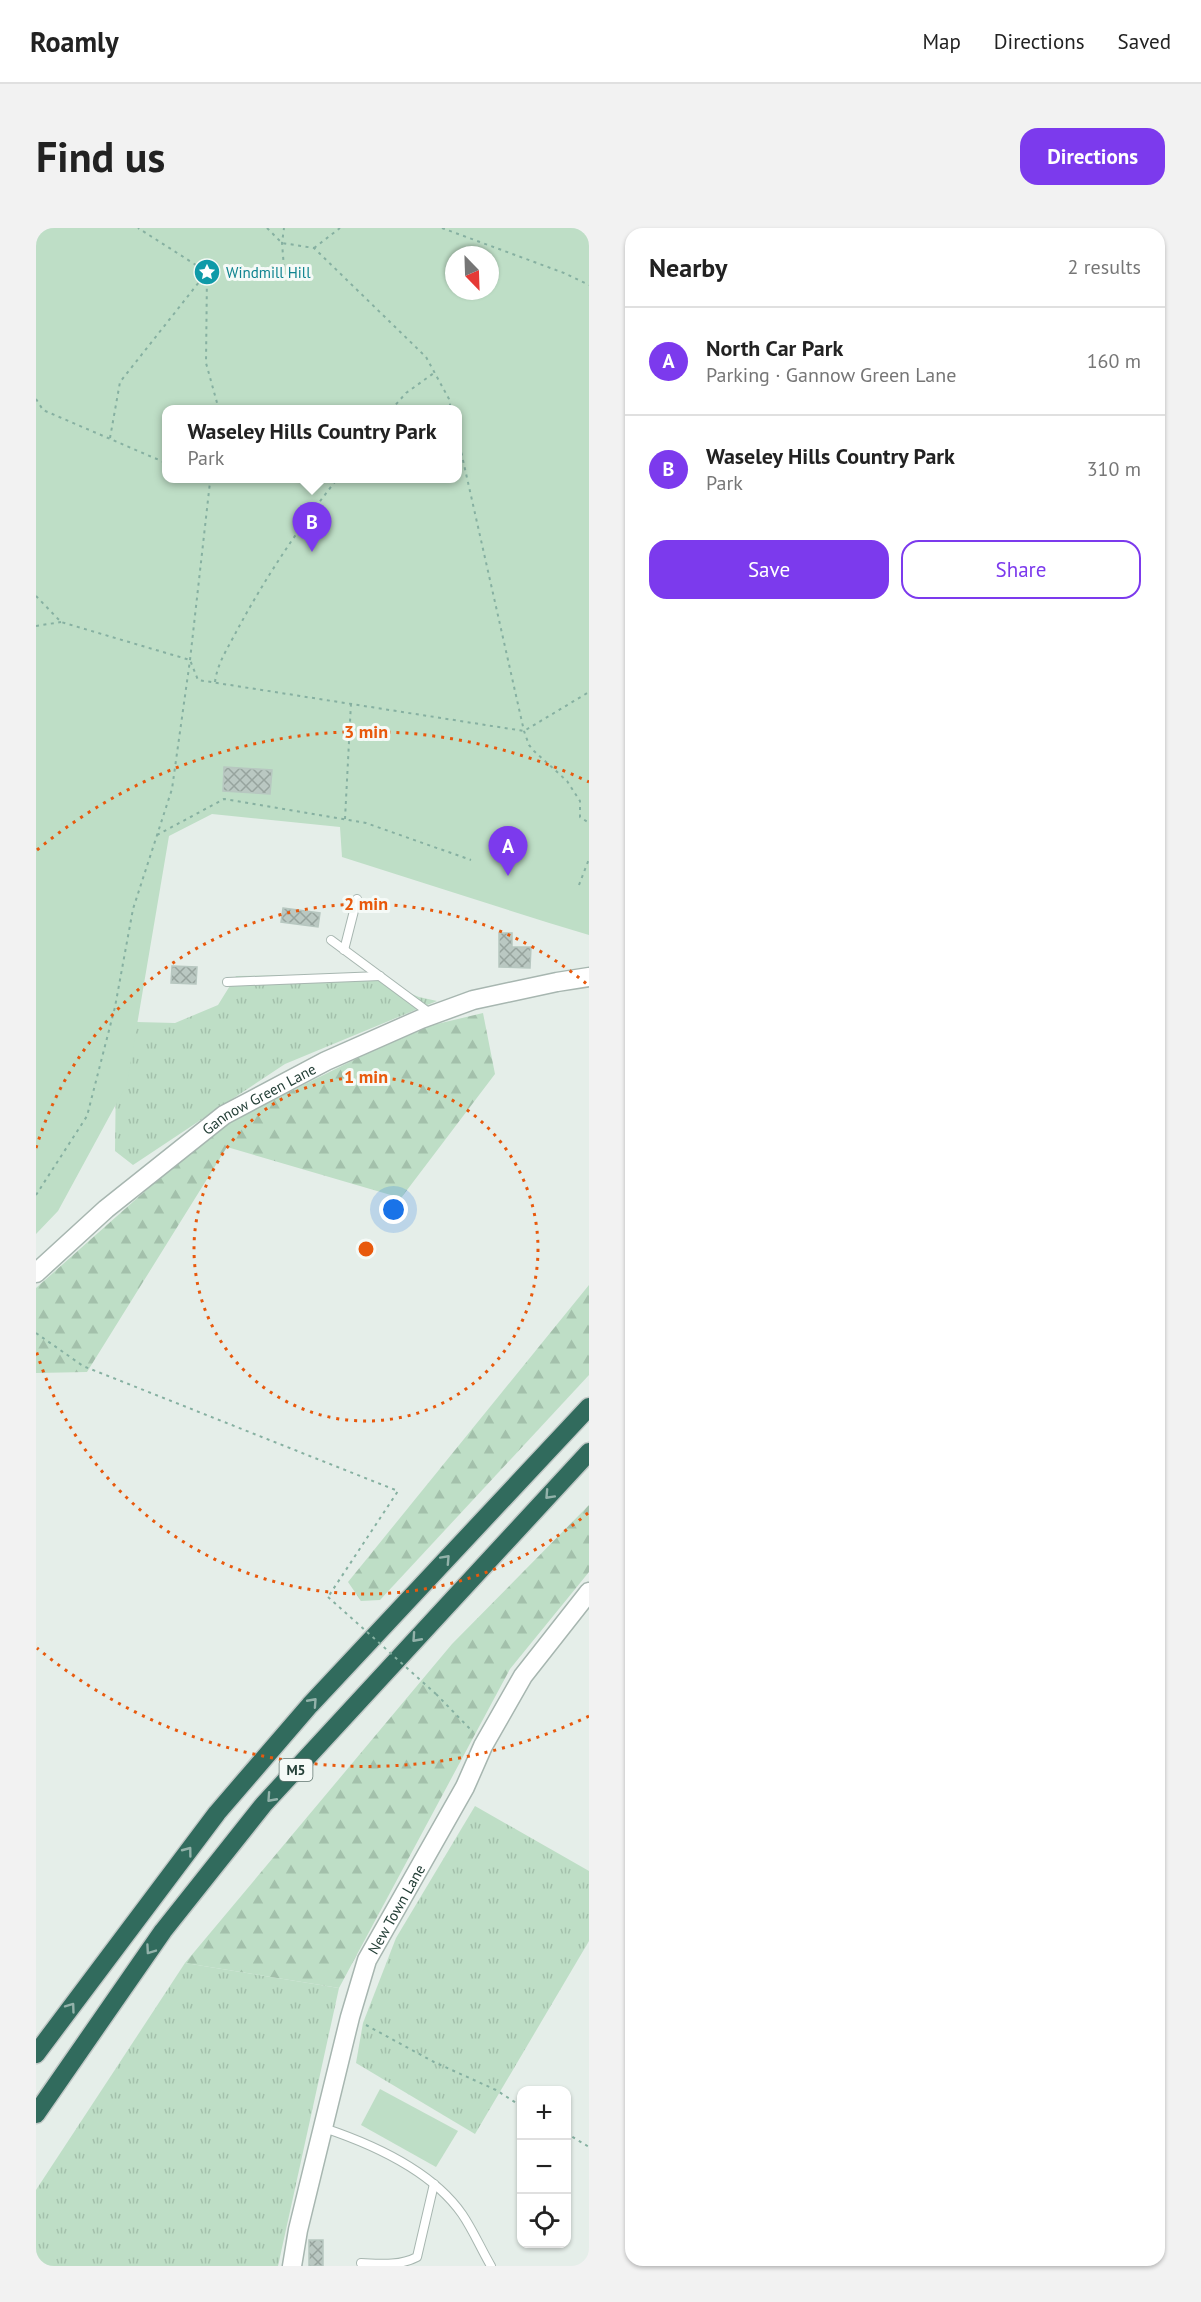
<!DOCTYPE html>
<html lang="en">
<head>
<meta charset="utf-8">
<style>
  :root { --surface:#fff; --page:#f2f2f2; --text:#222; --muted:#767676; --line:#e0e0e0; --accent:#7c3aed }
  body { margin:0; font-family:"PT Sans",sans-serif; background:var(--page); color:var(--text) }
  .controls { position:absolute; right:18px; bottom:18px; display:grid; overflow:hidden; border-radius:12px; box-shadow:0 2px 4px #0004 }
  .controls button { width:54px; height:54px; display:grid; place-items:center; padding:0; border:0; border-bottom:2px solid var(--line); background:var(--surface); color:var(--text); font:30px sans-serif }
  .compass { position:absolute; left:409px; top:18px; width:54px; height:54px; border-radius:50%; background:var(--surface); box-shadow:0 2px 4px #0004; rotate:157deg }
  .you { position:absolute; left:358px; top:982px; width:21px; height:21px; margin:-15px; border:4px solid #fff; border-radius:50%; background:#1a73e8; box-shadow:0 0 0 9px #1a73e833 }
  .badge { display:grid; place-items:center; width:39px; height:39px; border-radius:50%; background:var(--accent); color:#fff; font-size:20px; font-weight:700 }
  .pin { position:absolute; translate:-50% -50px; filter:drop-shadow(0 2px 3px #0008) }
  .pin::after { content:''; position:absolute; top:32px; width:21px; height:18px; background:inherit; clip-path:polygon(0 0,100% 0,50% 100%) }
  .popup { position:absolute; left:126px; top:177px; width:300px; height:78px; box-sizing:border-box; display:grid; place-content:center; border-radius:12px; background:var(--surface); filter:drop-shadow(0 2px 4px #0005); font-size:20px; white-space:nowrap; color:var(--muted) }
  .popup b { font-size:22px; color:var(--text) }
  .popup::after { content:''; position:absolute; left:50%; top:100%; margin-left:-12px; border:12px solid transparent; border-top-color:var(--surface) }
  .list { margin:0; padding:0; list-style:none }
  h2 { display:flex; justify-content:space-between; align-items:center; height:78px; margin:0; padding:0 24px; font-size:26px }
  h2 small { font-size:20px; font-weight:400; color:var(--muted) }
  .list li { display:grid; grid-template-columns:39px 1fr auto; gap:18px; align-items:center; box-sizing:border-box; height:108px; padding:0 24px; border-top:2px solid var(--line) }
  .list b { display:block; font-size:22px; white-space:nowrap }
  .list p { margin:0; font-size:20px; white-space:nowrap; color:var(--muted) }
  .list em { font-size:20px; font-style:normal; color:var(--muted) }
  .actions { display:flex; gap:12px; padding:18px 24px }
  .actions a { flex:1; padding:14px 0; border:2px solid var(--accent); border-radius:18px; text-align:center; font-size:21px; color:var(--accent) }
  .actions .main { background:var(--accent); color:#fff }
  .icon { flex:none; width:33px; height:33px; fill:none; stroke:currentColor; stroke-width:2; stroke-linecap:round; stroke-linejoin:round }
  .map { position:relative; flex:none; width:553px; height:2038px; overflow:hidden; border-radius:18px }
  header { display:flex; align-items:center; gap:36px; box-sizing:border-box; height:84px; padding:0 30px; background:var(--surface); border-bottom:2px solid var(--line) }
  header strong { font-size:28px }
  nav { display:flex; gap:33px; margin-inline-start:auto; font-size:21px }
  .intro { display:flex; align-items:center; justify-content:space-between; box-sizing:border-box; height:144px; padding:0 36px }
  h1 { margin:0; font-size:42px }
  .button { padding:15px 27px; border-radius:18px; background:var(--accent); color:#fff; font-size:21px; font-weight:700 }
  main { display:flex; gap:36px; padding:0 36px }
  aside { flex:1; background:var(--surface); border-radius:18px; box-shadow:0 2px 4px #0004 }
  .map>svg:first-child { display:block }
  .grass { fill:url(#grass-tufts) }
  .forest { fill:url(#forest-firs) }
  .green { fill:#bedec6; fill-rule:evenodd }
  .building { fill:url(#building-cross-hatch); stroke:#b7c7c0; stroke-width:1.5 }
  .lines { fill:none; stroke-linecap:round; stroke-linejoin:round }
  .service-casing { stroke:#a7b6b0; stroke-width:10 }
  .tertiary-casing { stroke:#a7b6b0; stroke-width:21 }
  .motorway-casing { stroke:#c2c9c7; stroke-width:21 }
  .path { stroke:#86b0a1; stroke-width:2; stroke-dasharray:3 4.5; stroke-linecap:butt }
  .service { stroke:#fff; stroke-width:8 }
  .tertiary { stroke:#fff; stroke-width:18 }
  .motorway { stroke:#316b5d; stroke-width:18 }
  .path-bridge { stroke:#86b0a1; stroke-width:2; stroke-dasharray:3 4.5; stroke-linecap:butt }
  .oneway { stroke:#93b2aa }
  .ring { fill:none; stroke:#e8590c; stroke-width:3; stroke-dasharray:3 6 }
  .labels { text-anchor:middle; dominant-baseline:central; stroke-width:6; stroke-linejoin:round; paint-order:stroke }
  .shield { fill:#f5faf7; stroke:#637771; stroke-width:1.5 }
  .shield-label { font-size:14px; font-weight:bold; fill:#243f37 }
  .culture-label { font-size:15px; fill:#0d838f; stroke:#f5faf7; text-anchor:start }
  .street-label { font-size:15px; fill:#243f37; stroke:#f5faf7 }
  .centre { fill:#e8590c; stroke:#f5faf7; stroke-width:3 }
  .ring-label { font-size:18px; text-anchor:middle; font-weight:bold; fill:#e8590c; stroke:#f5faf7; stroke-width:6; stroke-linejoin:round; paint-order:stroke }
</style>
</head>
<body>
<header>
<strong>Roamly</strong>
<nav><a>Map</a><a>Directions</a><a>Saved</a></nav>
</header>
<div class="intro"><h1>Find us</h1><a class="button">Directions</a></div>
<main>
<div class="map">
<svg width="553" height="2038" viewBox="0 0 553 2038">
  <defs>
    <pattern id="grass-tufts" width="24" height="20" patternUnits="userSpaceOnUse" patternTransform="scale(1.5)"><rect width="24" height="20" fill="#bedec6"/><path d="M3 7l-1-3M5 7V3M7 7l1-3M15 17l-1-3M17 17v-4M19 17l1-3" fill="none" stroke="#a3c0ab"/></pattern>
    <pattern id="forest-firs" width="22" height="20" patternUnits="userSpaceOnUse" patternTransform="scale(1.5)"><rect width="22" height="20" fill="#bedec6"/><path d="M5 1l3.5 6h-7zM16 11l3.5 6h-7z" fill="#a3c0ab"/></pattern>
    <pattern id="building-cross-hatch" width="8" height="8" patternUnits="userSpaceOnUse" patternTransform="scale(1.5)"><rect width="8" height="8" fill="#bac8c2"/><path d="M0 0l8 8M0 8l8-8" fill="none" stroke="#97a49e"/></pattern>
  </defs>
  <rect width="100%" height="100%" fill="#e5eee9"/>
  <g class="grass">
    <path d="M 326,746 L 383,769 L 401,773 L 249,836 L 97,937 L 79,923 L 80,844 L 101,794 L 139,795 L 182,777 L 200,748 Z"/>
    <path d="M 439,1578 L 553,1643 L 553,1713 L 439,1906 L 320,1835 L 327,1795 L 360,1710 Z"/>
    <path d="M 149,1735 L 303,1760 L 242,2038 L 0,2038 L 0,1962 Z"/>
  </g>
  <g class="forest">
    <path d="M 447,785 L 459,846 L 365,970 L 191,919 L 51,1144 L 0,1145 L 0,1060 L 179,901 L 380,801 Z"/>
    <path d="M 553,1057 L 553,1147 L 344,1372 L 325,1373 L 312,1354 Z"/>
    <path d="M 553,1277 L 553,1344 L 474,1441 L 303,1760 L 149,1735 L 416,1416 Z"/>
  </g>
  <g class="green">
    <path d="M 0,0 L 553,0 L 553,707 C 470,682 388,655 306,629 L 304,599 L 176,586 L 133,608 L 91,856 L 22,983 L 0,1006 ZM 418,27 L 454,27 L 454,63 L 418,63 ZM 130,182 L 422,182 L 422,250 L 130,250 Z"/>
    <path d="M 344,1861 L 422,1903 L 400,1939 L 325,1897 Z"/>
  </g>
  <g class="building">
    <path d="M 188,539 L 236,542 L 234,566 L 187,563 Z"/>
    <path d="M 247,680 L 284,685 L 282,699 L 245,694 Z"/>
    <path d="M 463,705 L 476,705 L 476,719 L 495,719 L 494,740 L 463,739 Z"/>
    <path d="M 136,738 L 161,739 L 160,756 L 135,755 Z"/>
    <rect x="273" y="2012" width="14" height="26"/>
  </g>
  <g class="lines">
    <defs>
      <g id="service">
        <path d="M 295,712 L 395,786"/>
        <path d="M 308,722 L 321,671"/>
        <path d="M 191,754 L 344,748"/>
        <path d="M 288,1900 C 336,1916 396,1943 426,1986 C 437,2002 445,2021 455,2038"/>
        <path d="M 325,2035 C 344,2036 364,2038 381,2029 L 398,1956"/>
      </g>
      <g id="tertiary">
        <path id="s1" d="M 0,1045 L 70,981 L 188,887 L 290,833 L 385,791 L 437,772 L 521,754 L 553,749"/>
        <path id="s2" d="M 256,2038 L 262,2002 L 314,1789 L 331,1732 L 429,1559 L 447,1518 L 487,1448 L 553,1364"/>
      </g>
      <g id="motorway">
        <path d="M 0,1826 L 181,1585 L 274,1477 L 553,1179"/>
        <path d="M 0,1886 L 127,1703 L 228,1576 L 553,1224"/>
      </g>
    </defs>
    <use href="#service" class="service-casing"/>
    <use href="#tertiary" class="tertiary-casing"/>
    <use href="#motorway" class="motorway-casing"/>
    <g class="path">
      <path d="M 231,0 L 246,15 L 278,20 L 390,129 L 413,171 L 415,182"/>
      <path d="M 406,0 L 528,45 L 553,57"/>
      <path d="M 278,20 L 304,0"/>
      <path d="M 0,171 L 7,182 L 130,235"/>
      <path d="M 183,182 L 170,135 L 171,44 L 248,40 L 246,15 L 248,0"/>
      <path d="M 355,182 L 370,165 L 398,145"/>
      <path d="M 74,210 L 84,154 L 171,44 L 102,0"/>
      <path d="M 422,210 L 488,503 L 493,517 L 498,523 L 531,553 L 544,573 L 544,589 L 553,595"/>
      <path d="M 167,250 L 174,254"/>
      <path d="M 0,368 L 25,394 L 154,432 L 162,452 L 488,503 L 553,464"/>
      <path d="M 0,398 L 25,394"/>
      <path d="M 179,454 C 181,437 190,423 198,408 C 227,353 263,299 302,250"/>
      <path d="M 309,591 L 315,475"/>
      <path d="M 121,607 L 188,571 L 330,595 L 435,632"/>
      <path d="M 543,657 L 553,631"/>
      <path d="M 0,967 L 51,888 L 79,779 L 97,681 L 136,561 L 154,432 L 174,254 L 177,250"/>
      <path d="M 0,1105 L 47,1138 L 362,1263 L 292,1369"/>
      <path d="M 400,1466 L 437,1504"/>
      <path d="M 330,1797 L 398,1834 L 460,1862 L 485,1878"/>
      <path d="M 530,1905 L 553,1919"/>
    </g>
    <use href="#service" class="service"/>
    <use href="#tertiary" class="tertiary"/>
    <use href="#motorway" class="motorway"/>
    <path class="path-bridge" d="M 292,1369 L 400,1466"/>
  </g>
  <defs><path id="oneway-chevron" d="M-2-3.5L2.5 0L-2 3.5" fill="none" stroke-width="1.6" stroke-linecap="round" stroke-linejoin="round" transform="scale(1.5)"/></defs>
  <g class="oneway">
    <use href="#oneway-chevron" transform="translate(513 1267) rotate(133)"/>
    <use href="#oneway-chevron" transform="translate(410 1331) rotate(-47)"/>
    <use href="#oneway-chevron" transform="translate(380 1410) rotate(132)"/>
    <use href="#oneway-chevron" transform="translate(277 1474) rotate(-48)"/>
    <use href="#oneway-chevron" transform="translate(235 1570) rotate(132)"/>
    <use href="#oneway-chevron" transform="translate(152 1623) rotate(-53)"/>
    <use href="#oneway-chevron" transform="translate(114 1722) rotate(125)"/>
    <use href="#oneway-chevron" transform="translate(35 1779) rotate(-54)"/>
  </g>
  <g class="ring">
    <circle cx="330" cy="1021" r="172"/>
    <path d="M552 1285A345 345 0 0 1 0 1122M0 920A345 345 0 0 1 552 757"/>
    <path d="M553 1488A517 517 0 0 1 1 1420M1 622A517 517 0 0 1 553 554"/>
  </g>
  <defs>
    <symbol id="sight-disc" viewBox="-11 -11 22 22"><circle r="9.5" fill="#0f9aa8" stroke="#f5faf7"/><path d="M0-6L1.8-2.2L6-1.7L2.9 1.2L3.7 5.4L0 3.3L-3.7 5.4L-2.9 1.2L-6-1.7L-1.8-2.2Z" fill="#fff"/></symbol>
  </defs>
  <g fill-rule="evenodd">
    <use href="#sight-disc" x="156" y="29" width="30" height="30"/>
  </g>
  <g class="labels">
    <rect class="shield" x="243.5" y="1531" width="33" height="22" rx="4.5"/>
    <g class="shield-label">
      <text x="260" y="1542">M5</text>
    </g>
    <g class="culture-label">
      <text x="190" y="44">Windmill Hill</text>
    </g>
    <g class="street-label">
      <text stroke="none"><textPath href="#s1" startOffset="284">Gannow Green Lane</textPath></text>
      <text stroke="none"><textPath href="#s2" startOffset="374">New Town Lane</textPath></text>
    </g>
  </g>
  <circle cx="330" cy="1021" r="9" class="centre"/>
  <g class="ring-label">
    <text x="330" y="510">3 min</text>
    <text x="330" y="682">2 min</text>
    <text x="330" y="855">1 min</text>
  </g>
</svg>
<div class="controls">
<button>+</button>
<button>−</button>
<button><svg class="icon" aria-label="locate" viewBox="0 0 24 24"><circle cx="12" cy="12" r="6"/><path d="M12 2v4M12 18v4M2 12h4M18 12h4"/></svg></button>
</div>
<svg class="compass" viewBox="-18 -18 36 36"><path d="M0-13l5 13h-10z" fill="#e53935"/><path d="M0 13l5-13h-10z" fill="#767676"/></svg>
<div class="you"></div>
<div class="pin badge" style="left:472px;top:648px">A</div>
<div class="pin badge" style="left:276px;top:324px">B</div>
<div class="popup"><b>Waseley Hills Country Park</b>Park</div>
</div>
<aside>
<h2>Nearby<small>2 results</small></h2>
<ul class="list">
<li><span class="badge">A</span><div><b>North Car Park</b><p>Parking · Gannow Green Lane</p></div><em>160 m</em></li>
<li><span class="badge">B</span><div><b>Waseley Hills Country Park</b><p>Park</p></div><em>310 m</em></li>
</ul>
<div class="actions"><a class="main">Save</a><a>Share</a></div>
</aside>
</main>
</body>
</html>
